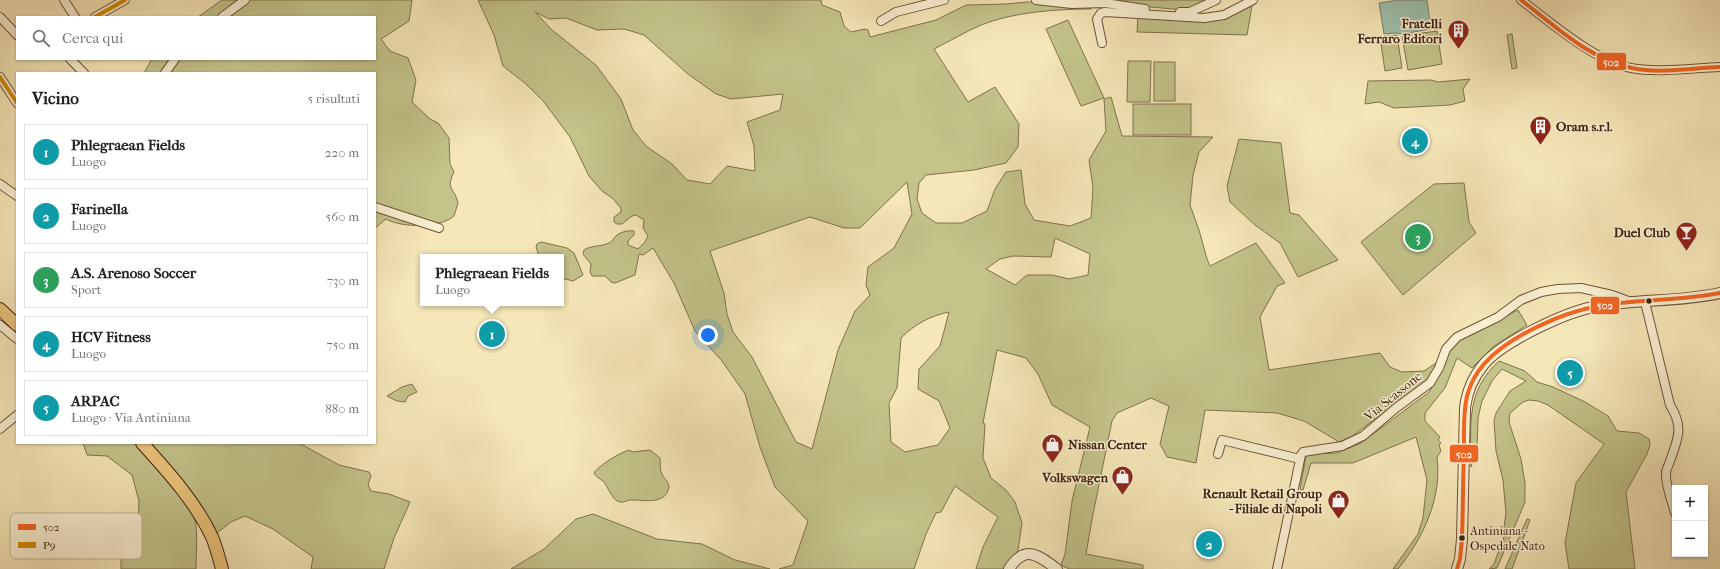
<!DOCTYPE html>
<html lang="it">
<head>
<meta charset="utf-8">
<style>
  :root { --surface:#fff; --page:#f6f6f6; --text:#202124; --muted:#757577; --line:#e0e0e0; --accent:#1a73e8 }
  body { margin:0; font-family:"IM FELL French Canon",serif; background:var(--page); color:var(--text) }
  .controls { position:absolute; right:12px; bottom:12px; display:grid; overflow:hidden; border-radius:0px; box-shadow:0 1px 3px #0004 }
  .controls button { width:36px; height:36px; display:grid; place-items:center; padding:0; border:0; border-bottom:1px solid var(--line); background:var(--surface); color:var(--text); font:20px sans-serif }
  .you { position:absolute; left:708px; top:335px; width:14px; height:14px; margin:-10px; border:3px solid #fff; border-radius:50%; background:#1a73e8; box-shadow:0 0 0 6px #1a73e833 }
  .badge { display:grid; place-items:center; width:26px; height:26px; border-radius:50%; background:var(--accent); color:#fff; font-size:13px; font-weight:700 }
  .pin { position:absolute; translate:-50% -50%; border:2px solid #fff; box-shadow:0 1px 4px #0006 }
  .popup { position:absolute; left:420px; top:254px; width:144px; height:52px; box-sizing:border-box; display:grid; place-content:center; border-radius:0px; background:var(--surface); filter:drop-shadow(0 1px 3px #0005); font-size:13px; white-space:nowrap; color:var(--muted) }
  .popup b { font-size:15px; color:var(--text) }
  .popup::after { content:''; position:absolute; left:50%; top:100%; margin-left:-8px; border:8px solid transparent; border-top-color:var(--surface) }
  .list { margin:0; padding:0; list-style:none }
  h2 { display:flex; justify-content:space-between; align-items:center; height:52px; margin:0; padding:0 16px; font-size:17px }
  h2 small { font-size:13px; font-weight:400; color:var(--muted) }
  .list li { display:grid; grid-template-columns:26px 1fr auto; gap:12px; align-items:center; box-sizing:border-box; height:56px; margin:0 8px 8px; padding:0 8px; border:1px solid var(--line); border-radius:0px }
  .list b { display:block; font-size:15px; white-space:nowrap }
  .list p { margin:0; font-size:13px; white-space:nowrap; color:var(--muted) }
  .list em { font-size:13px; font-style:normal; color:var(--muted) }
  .icon { flex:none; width:22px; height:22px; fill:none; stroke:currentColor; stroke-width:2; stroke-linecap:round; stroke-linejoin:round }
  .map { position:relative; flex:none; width:1720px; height:569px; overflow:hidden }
  .search { position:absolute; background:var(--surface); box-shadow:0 1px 3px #0004; left:16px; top:16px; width:360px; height:44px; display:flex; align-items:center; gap:10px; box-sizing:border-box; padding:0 14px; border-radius:0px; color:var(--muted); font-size:15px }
  .panel { position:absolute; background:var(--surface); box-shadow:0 1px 3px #0004; left:16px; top:72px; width:360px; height:372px; border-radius:0px }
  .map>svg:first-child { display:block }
  .green { fill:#c3c38a; stroke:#81724c; fill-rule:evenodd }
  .water { fill:#9dc0ac; stroke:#77806d }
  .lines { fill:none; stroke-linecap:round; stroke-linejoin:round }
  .minor-casing { stroke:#6d5238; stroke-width:10 }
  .tertiary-casing { stroke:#6d5238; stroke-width:12 }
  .primary-casing { stroke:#3f210e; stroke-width:14 }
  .minor { stroke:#f9efd1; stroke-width:8 }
  .tertiary { stroke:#f9efd1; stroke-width:10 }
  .primary { stroke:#ebc47c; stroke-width:12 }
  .bus-1-casing { stroke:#f9efd1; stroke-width:7 }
  .bus-2-casing { stroke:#f9efd1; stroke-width:7 }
  .bus-1 { stroke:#f26522; stroke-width:4 }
  .bus-2 { stroke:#d28b03; stroke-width:4 }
  .bus-dot { fill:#3f210e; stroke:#f9efd1; stroke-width:1.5 }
  .labels { text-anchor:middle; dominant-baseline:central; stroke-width:3; stroke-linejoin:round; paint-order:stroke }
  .bus-label { font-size:12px; fill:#3f210e; stroke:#f9efd1; text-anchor:start }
  .poi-label { font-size:13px; font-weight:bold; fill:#3f210e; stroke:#f9efd1; text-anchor:end }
  .street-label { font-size:13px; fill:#3f210e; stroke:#f9efd1 }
  .key { fill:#f9efd1; stroke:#c1b196; stroke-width:1 }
  .key-label { font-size:11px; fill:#3f210e }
  .line-badge { stroke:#f9efd1; stroke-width:1.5 }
  .badge-label { font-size:11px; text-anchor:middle; font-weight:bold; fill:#fff }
</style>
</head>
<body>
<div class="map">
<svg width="1720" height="569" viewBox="0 0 1720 569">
  <rect width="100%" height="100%" fill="#f6e7b8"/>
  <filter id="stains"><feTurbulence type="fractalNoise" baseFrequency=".005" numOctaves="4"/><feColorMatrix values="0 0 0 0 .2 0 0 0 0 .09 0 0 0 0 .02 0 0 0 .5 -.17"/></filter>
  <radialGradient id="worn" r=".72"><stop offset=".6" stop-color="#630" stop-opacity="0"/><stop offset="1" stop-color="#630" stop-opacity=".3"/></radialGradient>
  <g class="green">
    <path d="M 222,0 L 241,0 L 217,17 L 198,17 Z"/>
    <path d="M 249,0 L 412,0 L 409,21 L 381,39 L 390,51 L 408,58 L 416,80 L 412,102 L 430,119 L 438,123 L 449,138 L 450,164 L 454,172 C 445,190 455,188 458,203 L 454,216 C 441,228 401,228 386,219 L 375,228 L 375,73 L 170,73 L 180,59 L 375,59 L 375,17 L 228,17 Z"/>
    <path d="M 478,0 L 821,0 L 822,5 L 840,12 L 844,26 L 851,32 L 865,29 L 868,30 L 870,37 L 936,20 L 966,5 L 1006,4 L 1027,2 L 1091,5 L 1091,9 C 1057,9 1013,12 981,25 C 965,32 950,41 934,49 L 968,102 L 995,87 L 1019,124 L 1018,147 L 1006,163 L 974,170 L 926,175 L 919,183 L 917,199 L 922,213 L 936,223 L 962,223 L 987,211 L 995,189 L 1006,172 L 1021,170 L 1025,204 L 1034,220 L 1070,226 L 1091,218 L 1093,188 L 1089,160 L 1106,131 L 1104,99 L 1111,97 L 1122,136 L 1213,137 L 1199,152 L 1193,175 L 1190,205 L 1199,230 L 1207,259 L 1210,266 L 1256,243 L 1285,283 L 1277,286 L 1260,317 L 1269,370 L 1380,353 L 1390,367 L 1402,372 L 1424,371 L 1439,361 L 1434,372 L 1422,384 L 1351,437 L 1339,442 L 1304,421 L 1277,413 L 1205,410 L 1196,463 L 1167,457 L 1160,444 L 1169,406 L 1151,398 L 1117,413 L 1112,421 L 1093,514 L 1086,554 L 1143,565 L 1143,569 L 1069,569 L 1061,565 L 1065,554 L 1072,501 L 1090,427 L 1052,405 L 1038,374 L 1026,358 L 997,350 L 983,423 L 985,424 L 983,458 L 991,478 L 1006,490 L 1015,502 L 1022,523 L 1018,550 L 1008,569 L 976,569 L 983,547 L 998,517 L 955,486 L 941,512 L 936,513 L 926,534 L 914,569 L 779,569 L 793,565 L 808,521 L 775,487 L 760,447 L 745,394 L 722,361 L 695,331 L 674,283 L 653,248 L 643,255 L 639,254 L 635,275 L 615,283 L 611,282 L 605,276 L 592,276 L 590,272 L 591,264 L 583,254 L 584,250 C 591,245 601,247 609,243 C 612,241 612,241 614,238 C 619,232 627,230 634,231 L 634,235 L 628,241 L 628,245 L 638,249 L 645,242 L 648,236 L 643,228 L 644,220 L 636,215 L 632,216 L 622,224 L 617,224 L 614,222 L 614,217 L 621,212 L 621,208 L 612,198 L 602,191 L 589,176 L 570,137 L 544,102 L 526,84 L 503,66 L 494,35 ZM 535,12 L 549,19 L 566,18 L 597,30 L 624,29 L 644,35 L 688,74 L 716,94 L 731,99 L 783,94 L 780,110 L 747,122 L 754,146 L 755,171 L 727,166 L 710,184 L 687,180 L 672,164 L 646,146 L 633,130 L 621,99 L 596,65 L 552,30 ZM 907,182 L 912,214 L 894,248 L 868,267 L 866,285 L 870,295 L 855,311 L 838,350 L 812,449 L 796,442 L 752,357 L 733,332 L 727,314 L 724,293 L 710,251 L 810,217 L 844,228 L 860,228 ZM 1055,238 L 1090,254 L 1088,275 L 1069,279 L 1052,275 L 1027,275 L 1015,285 L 986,269 L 1000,259 L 1013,256 L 1051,257 ZM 949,312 L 940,346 L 919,369 L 918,389 L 939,401 L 950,428 L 938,445 L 905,452 L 891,442 L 889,403 L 897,388 L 901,338 C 915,324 930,316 949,312 Z"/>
    <path d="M 1107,0 L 1212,0 L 1184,10 L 1139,6 Z"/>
    <path d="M 1252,6 L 1247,35 L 1137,32 L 1138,16 L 1208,20 Z"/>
    <path d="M 1068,20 L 1104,98 L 1081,106 L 1046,29 Z"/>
    <path d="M 1437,31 L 1442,64 L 1408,70 L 1402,36 Z"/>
    <path d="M 1512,34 L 1517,68 L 1512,69 L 1507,35 Z"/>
    <path d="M 1397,35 L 1402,68 L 1385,71 L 1380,37 Z"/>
    <path d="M 152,59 L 172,59 L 162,73 L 144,73 Z"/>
    <path d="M 1128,61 L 1151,61 L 1150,102 L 1127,102 Z"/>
    <rect x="1154" y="62" width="21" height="39"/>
    <path d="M 1470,79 L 1463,89 L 1465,101 L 1450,105 L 1394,108 L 1379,102 L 1365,104 L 1368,81 L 1431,80 L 1438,82 Z"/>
    <rect x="1133" y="104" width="58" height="31"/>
    <path d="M 1239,139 L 1281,143 L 1290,213 L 1299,215 L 1338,260 L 1298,277 L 1280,243 L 1255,225 L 1230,202 L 1227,186 Z"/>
    <path d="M 1464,183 L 1469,222 L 1476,233 L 1403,295 L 1361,242 L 1434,184 Z"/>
    <path d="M 541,242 L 567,248 L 574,253 L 583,275 L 573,281 L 561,278 L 561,257 L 537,257 L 538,252 L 536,248 L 537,244 Z"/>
    <path d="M 1518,310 L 1527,325 L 1494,346 L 1472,368 L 1457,358 L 1445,388 L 1425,413 L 1425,421 L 1440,437 L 1438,440 L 1441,443 L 1439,445 L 1441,451 L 1437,457 C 1442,498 1424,537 1398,569 L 1393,569 L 1418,534 L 1423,518 L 1427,480 L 1416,437 L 1353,463 L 1311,463 L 1303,490 L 1300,489 L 1306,456 L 1310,454 L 1337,453 L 1361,443 L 1429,392 L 1439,376 L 1449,352 L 1457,341 Z"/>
    <path d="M 1499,361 L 1525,371 L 1537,382 L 1553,387 L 1585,402 L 1608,416 L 1617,431 L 1639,433 L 1649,439 L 1650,445 L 1647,454 L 1626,492 L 1635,569 L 1569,569 L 1565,543 L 1576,483 L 1604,444 L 1548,405 L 1538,401 L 1529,400 L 1523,402 L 1510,413 L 1509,422 L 1521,459 L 1525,483 L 1525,502 L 1497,568 L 1489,569 L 1494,564 L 1505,534 L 1504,527 L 1506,513 L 1503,480 L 1496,451 L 1494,421 L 1496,413 L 1510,391 L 1526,381 L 1502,369 L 1492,381 L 1482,401 L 1478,418 L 1477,448 L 1471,467 C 1471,425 1465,392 1499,361 Z"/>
    <path d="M 412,384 L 417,392 L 408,396 L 405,402 L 397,401 L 387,396 L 402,387 Z"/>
    <path d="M 83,443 L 134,443 C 153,464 185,493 195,520 C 198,529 196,558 196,569 L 121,569 L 121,552 L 138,528 L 139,501 L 132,475 L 107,456 L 87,455 Z"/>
    <path d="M 147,443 L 299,443 L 339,465 L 369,472 L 371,476 L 368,485 L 371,491 L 389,494 L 410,502 L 394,538 L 384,569 L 311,569 L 313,557 L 273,529 L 245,516 L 231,522 L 217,533 L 183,485 Z"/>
    <path d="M 630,450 L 632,452 L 650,450 L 660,458 C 661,464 659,468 662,474 C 663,478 669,481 669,487 C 666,505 645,500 632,500 C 629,499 624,503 620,502 C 612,501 608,486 603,481 C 599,478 596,477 594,473 C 598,466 622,451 630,450 Z"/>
    <path d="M 593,514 L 657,539 L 702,544 L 735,560 L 770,569 L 511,569 L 544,549 L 576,519 Z"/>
    <path d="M 1527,519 L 1530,520 L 1512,569 L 1505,569 Z"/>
  </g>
  <path class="water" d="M 1399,0 L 1427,0 L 1431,29 L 1402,34 L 1396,33 L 1384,34 L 1379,3 Z"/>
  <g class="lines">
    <defs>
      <g id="minor">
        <path d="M 64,0 L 75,17"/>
        <path d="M 1036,0 L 1072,4 L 1105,3 L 1145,9"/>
        <path d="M 1521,0 C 1550,22 1596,62 1631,68 C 1657,73 1693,68 1720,67"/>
        <path d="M 1180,12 L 1190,12 L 1216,0"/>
        <path d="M 0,17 L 17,35"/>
        <path d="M 95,17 L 125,0"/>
        <path d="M 222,17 L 245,0"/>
        <path d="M 881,21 L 896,12 L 944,0"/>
        <path d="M 1102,43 L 1097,19 L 1101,13 L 1105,12 L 1204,18 L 1224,15 L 1253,0"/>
        <path d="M 70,59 L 84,73"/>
        <path d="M 165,73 L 175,59"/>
        <path d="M 0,77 L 17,103"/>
        <path d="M 0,184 L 17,196"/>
        <path d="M 375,207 L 439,228"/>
        <path d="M 1645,302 L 1670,405 C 1684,427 1678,439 1670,461 C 1669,465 1666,469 1666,473 C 1665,483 1672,502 1675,513"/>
        <path d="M 0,325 L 17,339"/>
        <path d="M 0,429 L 17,415"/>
        <path d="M 1218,454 L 1222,440 L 1300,459"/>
        <path d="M 1277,569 L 1301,455 L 1303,452 L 1342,446 L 1363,436 L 1396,408 L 1430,383 L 1439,368 L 1446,349 L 1457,337 L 1498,317 L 1521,300 L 1541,292 L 1558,289 L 1581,288 L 1612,295 L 1631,302"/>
      </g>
      <g id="tertiary">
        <path d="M 1009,569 C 1025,544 1038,555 1057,569"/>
        <path d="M 1457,569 L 1460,559 L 1462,539 L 1465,408 C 1467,391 1473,377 1484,364 C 1504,341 1569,310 1599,306 C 1640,299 1680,302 1720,293"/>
      </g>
      <g id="primary">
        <path d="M 0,309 L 17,325"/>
        <path d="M 142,443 C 168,472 195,501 212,537 C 216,546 219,558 222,569"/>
      </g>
    </defs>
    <use href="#minor" class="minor-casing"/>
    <use href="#tertiary" class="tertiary-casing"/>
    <use href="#primary" class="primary-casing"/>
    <use href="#minor" class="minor"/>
    <use href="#tertiary" class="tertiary"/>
    <use href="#primary" class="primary"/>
    <defs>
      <g id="bus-1">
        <path d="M 1521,0 C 1554,25 1590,60 1632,68 C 1660,74 1691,68 1720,67"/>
        <path d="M 1457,569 L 1460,559 L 1462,539 C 1463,509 1463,478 1464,448 C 1464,431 1463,413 1467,396 C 1470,385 1476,373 1484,364 C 1509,336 1563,312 1599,306 C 1639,299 1680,301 1720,293"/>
      </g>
      <g id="bus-2">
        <path d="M 95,17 L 125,0"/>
        <path d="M 0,77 L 17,103"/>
      </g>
    </defs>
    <use href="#bus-1" class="bus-1-casing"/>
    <use href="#bus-2" class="bus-2-casing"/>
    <use href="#bus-1" class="bus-1"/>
    <use href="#bus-2" class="bus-2"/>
  </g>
  <defs>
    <symbol id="building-pin" viewBox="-11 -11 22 30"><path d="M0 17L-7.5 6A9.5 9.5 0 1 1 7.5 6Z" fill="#8f2418" stroke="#f9efd1"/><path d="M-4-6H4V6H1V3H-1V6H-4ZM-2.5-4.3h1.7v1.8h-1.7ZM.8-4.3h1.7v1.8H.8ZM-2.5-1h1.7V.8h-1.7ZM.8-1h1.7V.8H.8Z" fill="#fff"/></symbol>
    <symbol id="bar-pin" viewBox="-11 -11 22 30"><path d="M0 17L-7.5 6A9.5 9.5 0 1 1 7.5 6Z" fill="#8f2418" stroke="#f9efd1"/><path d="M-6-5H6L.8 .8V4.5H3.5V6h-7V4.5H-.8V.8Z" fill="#fff"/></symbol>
    <symbol id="shop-pin" viewBox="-11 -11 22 30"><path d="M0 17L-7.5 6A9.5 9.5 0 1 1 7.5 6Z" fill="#8f2418" stroke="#f9efd1"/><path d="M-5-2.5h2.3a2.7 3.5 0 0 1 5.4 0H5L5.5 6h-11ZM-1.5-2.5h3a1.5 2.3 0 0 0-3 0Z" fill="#fff"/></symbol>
  </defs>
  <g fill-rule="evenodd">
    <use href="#building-pin" x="1446" y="18" width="25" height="34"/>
    <use href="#building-pin" x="1528" y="114" width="25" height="34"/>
    <use href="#bar-pin" x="1674" y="220" width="25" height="34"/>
    <use href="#shop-pin" x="1040" y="432" width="25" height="34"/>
    <use href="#shop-pin" x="1110" y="464" width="25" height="34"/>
    <use href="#shop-pin" x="1326" y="488" width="25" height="34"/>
  </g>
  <g class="bus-dot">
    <circle cx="1649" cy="301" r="3.5"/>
    <circle cx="1462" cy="538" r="3.5"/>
  </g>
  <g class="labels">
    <g class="bus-label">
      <text x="1470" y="531">Antiniana -<tspan x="1470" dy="15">Ospedale Nato</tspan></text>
    </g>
    <g class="poi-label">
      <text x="1442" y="23">Fratelli<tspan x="1442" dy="15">Ferraro Editori</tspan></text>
      <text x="1556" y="126" text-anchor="start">Oram s.r.l.</text>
      <text x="1670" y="232">Duel Club</text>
      <text x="1068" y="444" text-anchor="start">Nissan Center</text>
      <text x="1108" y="477">Volkswagen</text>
      <text x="1322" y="493">Renault Retail Group<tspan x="1322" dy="15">- Filiale di Napoli</tspan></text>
    </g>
    <g class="street-label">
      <text transform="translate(1393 396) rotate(-39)">Via Scassone</text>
    </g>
  </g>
  <rect x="10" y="513" width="132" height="46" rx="6" class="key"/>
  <rect x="18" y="524" width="18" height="6" fill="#f26522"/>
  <rect x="18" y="542" width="18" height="6" fill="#d28b03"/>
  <g class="key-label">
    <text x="43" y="531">502</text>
    <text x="43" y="549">P9</text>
  </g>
  <g class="line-badge">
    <rect x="1596" y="52" width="31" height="19" rx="4" fill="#f26522"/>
    <rect x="1590" y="296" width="30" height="19" rx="4" fill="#f26522"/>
    <rect x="1449" y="444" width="30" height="19" rx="4" fill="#f26522"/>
  </g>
  <g class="badge-label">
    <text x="1611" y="66">502</text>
    <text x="1605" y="309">502</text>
    <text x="1464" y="458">502</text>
  </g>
  <rect width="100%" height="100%" filter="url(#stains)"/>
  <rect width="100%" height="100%" fill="url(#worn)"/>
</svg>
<div class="controls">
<button>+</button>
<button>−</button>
</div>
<div class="you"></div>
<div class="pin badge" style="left:492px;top:334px;background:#0f9aa8">1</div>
<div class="popup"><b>Phlegraean Fields</b>Luogo</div>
<div class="pin badge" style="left:1209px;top:544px;background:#0f9aa8">2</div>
<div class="pin badge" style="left:1418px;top:237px;background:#2e9e5b">3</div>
<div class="pin badge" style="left:1415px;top:141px;background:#0f9aa8">4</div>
<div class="pin badge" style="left:1570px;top:373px;background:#0f9aa8">5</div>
<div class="search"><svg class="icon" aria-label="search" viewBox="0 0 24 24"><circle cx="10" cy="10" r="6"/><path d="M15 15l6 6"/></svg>Cerca qui</div>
<section class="panel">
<h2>Vicino<small>5 risultati</small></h2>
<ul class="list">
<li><span class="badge" style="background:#0f9aa8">1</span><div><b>Phlegraean Fields</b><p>Luogo</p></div><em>220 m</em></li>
<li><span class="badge" style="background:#0f9aa8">2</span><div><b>Farinella</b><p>Luogo</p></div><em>560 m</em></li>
<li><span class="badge" style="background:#2e9e5b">3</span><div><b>A.S. Arenoso Soccer</b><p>Sport</p></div><em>730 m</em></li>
<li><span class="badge" style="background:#0f9aa8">4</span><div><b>HCV Fitness</b><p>Luogo</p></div><em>750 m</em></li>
<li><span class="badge" style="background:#0f9aa8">5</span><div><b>ARPAC</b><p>Luogo · Via Antiniana</p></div><em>880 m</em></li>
</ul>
</section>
</div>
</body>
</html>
